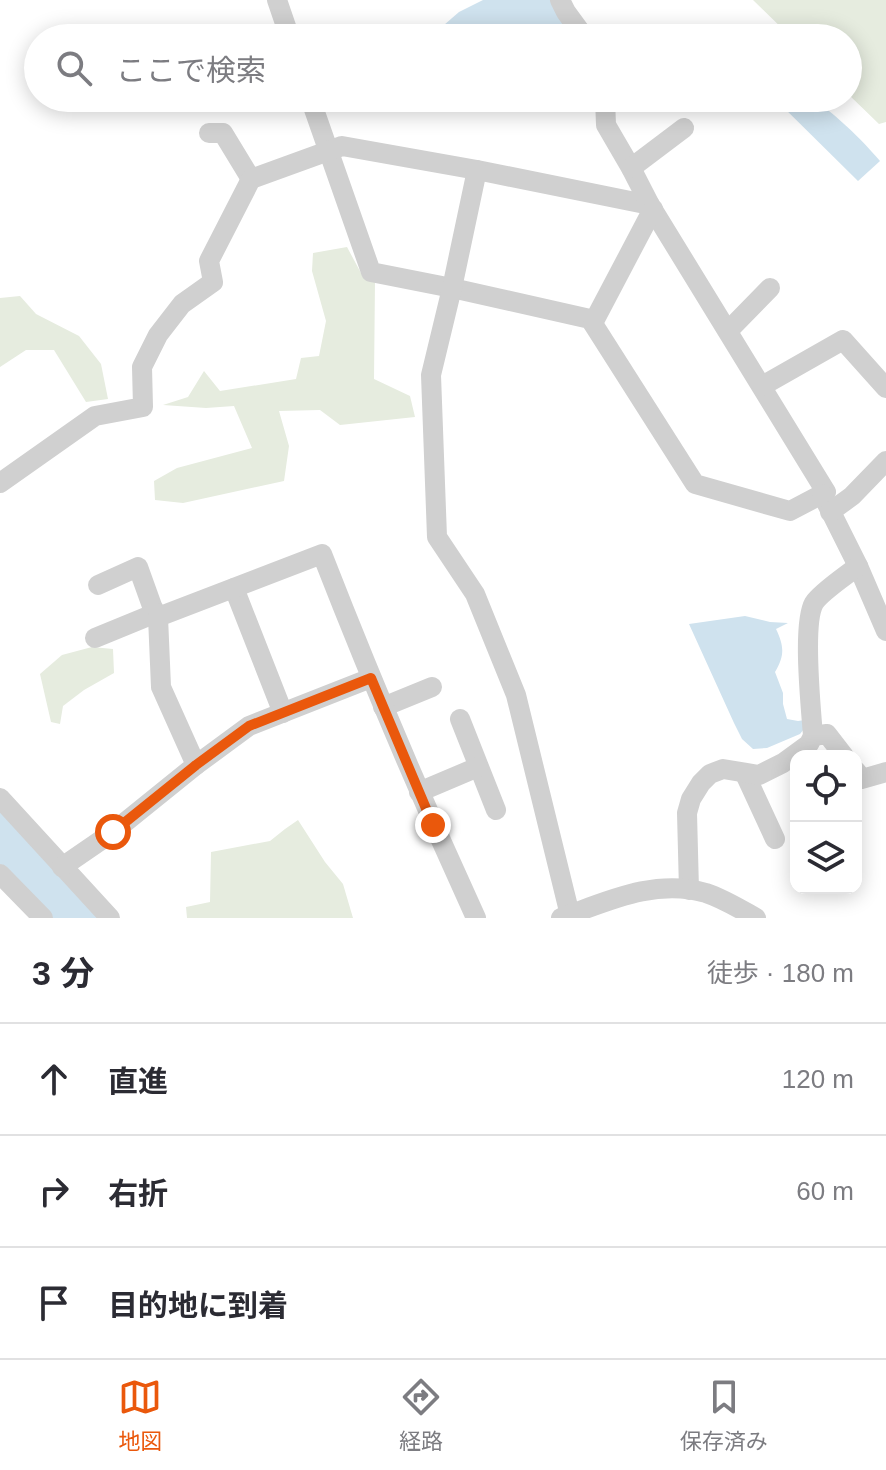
<!DOCTYPE html>
<html lang="ja">
<head>
<meta charset="utf-8">
<style>
  :root { --surface:#fff; --page:#f7f7f7; --text:#2b2b33; --muted:#7c7c81; --line:#e1e1e2; --accent:#ea580c }
  body { margin:0; font-family:Helvetica,"Noto Sans JP",sans-serif; background:var(--page); color:var(--text) }
  .controls { position:absolute; right:24px; bottom:24px; display:grid; overflow:hidden; border-radius:16px; box-shadow:0 4px 20px #0003 }
  .controls button { width:72px; height:72px; display:grid; place-items:center; padding:0; border:0; border-bottom:2px solid var(--line); background:var(--surface); color:var(--text); font:40px sans-serif }
  .stop { position:absolute; width:24px; height:24px; margin:-18px; border:6px solid #ea580c; border-radius:50%; background:#fff }
  .stop.end { background:#ea580c; border-color:#fff; box-shadow:0 2px 8px #0008 }
  .list { margin:0; padding:0; list-style:none }
  h2 { display:flex; justify-content:space-between; align-items:center; height:104px; margin:0; padding:0 32px; font-size:34px }
  h2 small { font-size:26px; font-weight:400; color:var(--muted) }
  .list li { display:grid; grid-template-columns:52px 1fr auto; gap:24px; align-items:center; box-sizing:border-box; height:112px; padding:0 32px; border-top:2px solid var(--line) }
  .list b { display:block; font-size:30px; white-space:nowrap }
  .list em { font-size:26px; font-style:normal; color:var(--muted) }
  .icon { flex:none; width:44px; height:44px; fill:none; stroke:currentColor; stroke-width:2; stroke-linecap:round; stroke-linejoin:round }
  .map { position:relative; flex:none; width:886px; height:918px; overflow:hidden }
  .search { position:absolute; background:var(--surface); box-shadow:0 4px 20px #0003; left:24px; right:24px; top:24px; height:88px; display:flex; align-items:center; gap:20px; box-sizing:border-box; padding:0 28px; border-radius:44px; color:var(--muted); font-size:30px }
  .sheet { height:440px; background:var(--surface) }
  nav { display:flex; justify-content:space-around; align-items:center; box-sizing:border-box; height:112px; border-top:2px solid var(--line); background:var(--surface); font-size:22px; color:var(--muted) }
  nav a { display:grid; justify-items:center; gap:4px }
  nav .on { color:var(--accent) }
  .map>svg:first-child { display:block }
  .green { fill:#e6ecdf }
  .water { fill:#cfe2ee }
  .lines { fill:none; stroke-linecap:round; stroke-linejoin:round }
  .minor { stroke:#d0d0d0; stroke-width:20 }
  .route { stroke:#ea580c; stroke-width:10 }
</style>
</head>
<body>
<div class="map">
<svg width="886" height="918" viewBox="0 0 886 918">
  <rect width="100%" height="100%" fill="#fff"/>
  <g class="green">
    <path d="M 753,0 L 886,0 L 886,122 L 879,124 L 848,94 L 848,38 L 792,38 Z"/>
    <path d="M 347,247 L 361,273 L 375,281 L 374,379 L 410,396 L 415,417 L 340,425 L 320,410 L 279,411 L 289,446 L 284,481 L 183,503 L 155,500 L 154,481 L 177,468 L 252,448 L 234,406 L 206,408 L 163,405 L 188,397 L 204,371 L 220,391 L 296,379 L 301,358 L 319,356 L 326,321 L 312,271 L 313,253 Z"/>
    <path d="M 20,296 L 36,314 L 79,336 L 101,364 L 108,399 L 86,402 L 54,350 L 26,350 L 0,367 L 0,298 Z"/>
    <path d="M 92,647 L 113,649 L 114,673 L 84,690 L 63,706 L 60,724 L 51,722 L 40,674 L 62,655 Z"/>
    <path d="M 298,820 L 325,862 L 343,884 L 353,918 L 187,918 L 186,907 L 210,902 L 211,852 L 270,841 L 285,829 Z"/>
  </g>
  <g class="water">
    <path d="M 483,0 L 553,0 L 579,38 L 429,38 L 459,12 Z"/>
    <path d="M 774,98 C 784,98 797,95 807,98 C 827,104 866,144 880,161 L 858,181 Z"/>
    <path d="M 745,616 L 770,622 L 788,623 L 776,629 C 784,646 785,655 775,672 L 783,693 L 783,704 L 787,719 L 798,721 L 805,720 L 804,729 L 800,734 L 767,748 L 753,749 L 742,739 L 734,723 L 689,624 Z"/>
    <path d="M 0,809 L 101,918 L 49,918 L 0,864 Z"/>
  </g>
  <g class="lines">
    <g class="minor">
      <path d="M 277,0 L 290,38"/>
      <path d="M 560,0 L 566,12 L 585,38"/>
      <path d="M 310,98 L 371,272 L 452,288 L 590,319 L 695,484 L 790,511 L 826,492 L 650,205 L 477,170"/>
      <path d="M 605,98 L 606,125 L 631,168 L 650,205"/>
      <path d="M 209,133 L 223,133 L 251,179"/>
      <path d="M 631,168 L 684,128"/>
      <path d="M 593,323 L 653,209"/>
      <path d="M 728,331 L 770,288"/>
      <path d="M 762,386 L 843,340 L 886,388"/>
      <path d="M 0,483 L 95,416 L 143,407 L 142,367 L 158,335 L 182,304 L 213,282 L 209,261 L 251,179 L 342,146 L 477,170 L 452,288 L 431,375 L 437,537 L 475,594 L 516,695 L 570,915"/>
      <path d="M 822,494 L 858,566 L 886,631"/>
      <path d="M 830,512 L 852,496 L 886,461"/>
      <path d="M 98,585 L 138,567 L 152,606 L 158,617"/>
      <path d="M 234,588 L 283,713"/>
      <path d="M 95,638 L 156,613"/>
      <path d="M 383,707 L 432,687"/>
      <path d="M 460,719 L 496,810"/>
      <path d="M 813,736 L 827,734 L 844,756"/>
      <path d="M 196,765 L 249,726 L 371,678"/>
      <path d="M 856,771 L 862,779 L 886,772"/>
      <path d="M 745,774 L 775,839"/>
      <path d="M 419,792 L 478,767"/>
      <path d="M 0,798 L 110,918"/>
      <path d="M 62,867 L 113,832 L 196,765 L 161,687 L 158,617 L 322,554 C 370,677 421,798 476,918"/>
      <path d="M 0,874 L 43,918"/>
      <path d="M 689,890 L 687,813 L 691,799 L 701,783 L 710,774 L 723,769 L 759,775 L 783,763 L 809,744 L 813,736 C 811,708 802,624 814,603 C 821,592 847,575 858,566"/>
      <path d="M 561,918 C 608,901 656,878 706,893 C 724,899 740,909 756,918"/>
    </g>
  </g>
  <g class="lines">
    <path class="route" d="M 113,832 L 196,765 L 249,726 L 371,678 L 433,825"/>
  </g>
</svg>
<div class="controls">
<button><svg class="icon" aria-label="locate" viewBox="0 0 24 24"><circle cx="12" cy="12" r="6"/><path d="M12 2v4M12 18v4M2 12h4M18 12h4"/></svg></button>
<button><svg class="icon" aria-label="layers" viewBox="0 0 24 24"><path d="M12 4l9 5-9 5-9-5zM3 14l9 5 9-5"/></svg></button>
</div>
<div class="stop" style="left:113px;top:832px"></div>
<div class="stop end" style="left:433px;top:825px"></div>
<div class="search"><svg class="icon" aria-label="search" viewBox="0 0 24 24"><circle cx="10" cy="10" r="6"/><path d="M15 15l6 6"/></svg>ここで検索</div>
</div>
<section class="sheet">
<h2>3 分<small>徒歩 · 180 m</small></h2>
<ul class="list">
<li><svg class="icon" aria-label="ahead" viewBox="0 0 24 24"><path d="M12 20V5M6 11l6-6 6 6"/></svg><div><b>直進</b></div><em>120 m</em></li>
<li><svg class="icon" aria-label="right" viewBox="0 0 24 24"><path d="M7 20v-9h11M14 6l5 5-5 5"/></svg><div><b>右折</b></div><em>60 m</em></li>
<li><svg class="icon" aria-label="arrive" viewBox="0 0 24 24"><path d="M6 21V4h12l-3 4 3 4H6"/></svg><div><b>目的地に到着</b></div></li>
</ul>
</section>
<nav>
<a class="on"><svg class="icon" aria-label="map" viewBox="0 0 24 24"><path d="M3 6l6-2 6 2 6-2v14l-6 2-6-2-6 2zM9 4v14M15 6v14"/></svg>地図</a>
<a><svg class="icon" aria-label="directions" viewBox="0 0 24 24"><path d="M12 3l9 9-9 9-9-9zM9 14v-3h6M13 9l2 2-2 2"/></svg>経路</a>
<a><svg class="icon" aria-label="saved" viewBox="0 0 24 24"><path d="M7 4h10v16l-5-4-5 4z"/></svg>保存済み</a>
</nav>
</body>
</html>
